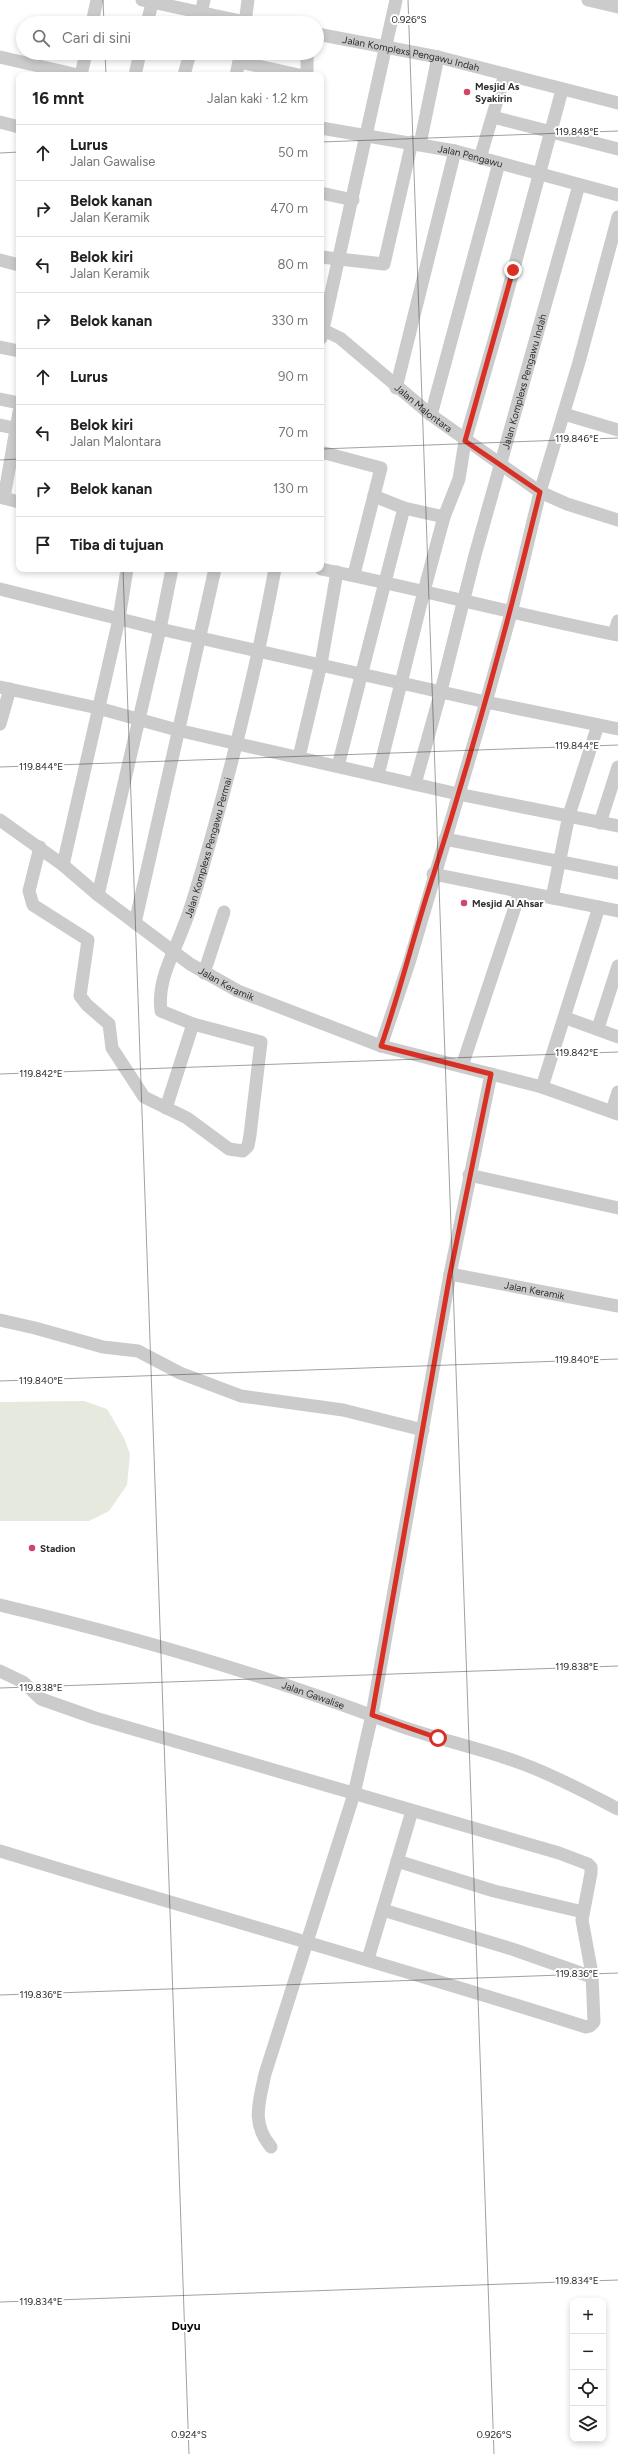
<!DOCTYPE html>
<html lang="id">
<head>
<meta charset="utf-8">
<style>
  :root { --surface:#fff; --page:#f2f2f2; --text:#222; --muted:#767676; --line:#e0e0e0 }
  body { margin:0; font-family:Figtree,sans-serif; background:var(--page); color:var(--text) }
  .controls { position:absolute; right:12px; bottom:12px; display:grid; overflow:hidden; border-radius:8px; box-shadow:0 2px 6px #0003 }
  .controls button { width:36px; height:36px; display:grid; place-items:center; padding:0; border:0; border-bottom:1px solid var(--line); background:var(--surface); color:var(--text); font:20px sans-serif }
  .stop { position:absolute; width:12px; height:12px; margin:-9px; border:3px solid #d93025; border-radius:50%; background:#fff }
  .stop.end { background:#d93025; border-color:#fff; box-shadow:0 1px 4px #0008 }
  .list { margin:0; padding:0; list-style:none }
  h2 { display:flex; justify-content:space-between; align-items:center; height:52px; margin:0; padding:0 16px; font-size:17px }
  h2 small { font-size:13px; font-weight:400; color:var(--muted) }
  .list li { display:grid; grid-template-columns:26px 1fr auto; gap:12px; align-items:center; box-sizing:border-box; height:56px; padding:0 16px; border-top:1px solid var(--line) }
  .list b { display:block; font-size:15px; white-space:nowrap }
  .list p { margin:0; font-size:13px; white-space:nowrap; color:var(--muted) }
  .list em { font-size:13px; font-style:normal; color:var(--muted) }
  .icon { flex:none; width:22px; height:22px; fill:none; stroke:currentColor; stroke-width:2; stroke-linecap:round; stroke-linejoin:round }
  .map { position:relative; flex:none; width:618px; height:2454px; overflow:hidden }
  .search { position:absolute; background:var(--surface); box-shadow:0 2px 6px #0003; left:16px; top:16px; width:308px; height:44px; display:flex; align-items:center; gap:10px; box-sizing:border-box; padding:0 14px; border-radius:22px; color:var(--muted); font-size:15px }
  .panel { position:absolute; background:var(--surface); box-shadow:0 2px 6px #0003; left:16px; top:72px; width:308px; height:500px; border-radius:8px }
  .map>svg:first-child { display:block }
  .green { fill:#e6e9dd }
  .lines { fill:none; stroke-linecap:round; stroke-linejoin:round }
  .minor { stroke:#cbcbcb; stroke-width:13 }
  .route { stroke:#d93025; stroke-width:5 }
  .ticks { fill:none; stroke:#2e2e2e; stroke-width:1; stroke-opacity:0.45 }
  .poi-dot { fill:#ce466a; stroke:#fff; stroke-width:1.5 }
  .labels { text-anchor:middle; dominant-baseline:central; stroke-width:4; stroke-linejoin:round; paint-order:stroke }
  .street-label { font-size:10px; fill:#2e2e2e; stroke:#fff }
  .poi-label { font-size:10px; font-weight:bold; fill:#2e2e2e; stroke:#fff; text-anchor:start }
  .quarter-label { font-size:12px; font-weight:bold; fill:#000; stroke:#fff }
  .ticks-label { font-size:10px; text-anchor:middle; fill:#2e2e2e; stroke:#fff; stroke-width:4; stroke-linejoin:round; paint-order:stroke }
</style>
</head>
<body>
<div class="map">
<svg width="618" height="2454" viewBox="0 0 618 2454">
  <rect width="100%" height="100%" fill="#fff"/>
  <path class="green" d="M 84,1401 L 107,1409 L 124,1438 L 130,1454 L 127,1485 L 109,1511 L 89,1521 L 0,1521 L 0,1402 Z"/>
  <g class="lines">
    <g class="minor">
      <path d="M 142,0 L 250,23"/>
      <path d="M 588,0 L 618,7"/>
      <path d="M 201,13 L 204,0"/>
      <path d="M 92,23 L 97,0"/>
      <path d="M 147,23 L 153,0"/>
      <path d="M 245,23 L 248,0"/>
      <path id="s1" d="M 317,34 L 438,57 L 618,103"/>
      <path d="M 307,53 L 307,75"/>
      <path d="M 0,57 L 78,75"/>
      <path d="M 239,62 L 299,75"/>
      <path d="M 81,75 L 86,53"/>
      <path d="M 135,75 L 140,53"/>
      <path d="M 184,75 L 190,53"/>
      <path d="M 236,75 L 241,53"/>
      <path d="M 493,117 L 618,149"/>
      <path d="M 0,122 L 19,127"/>
      <path id="s2" d="M 321,128 L 455,151 L 618,195"/>
      <path d="M 420,144 L 438,57"/>
      <path d="M 480,158 L 505,74"/>
      <path d="M 321,193 L 353,200"/>
      <path d="M 321,257 L 384,264 L 412,142"/>
      <path d="M 0,260 L 19,265"/>
      <path id="s3" d="M 321,329 L 340,338 L 431,415 L 540,492 L 567,504 L 618,520"/>
      <path d="M 321,338 L 396,0"/>
      <path d="M 0,347 L 19,351"/>
      <path d="M 396,388 L 455,151"/>
      <path d="M 0,399 L 19,403"/>
      <path d="M 564,414 L 618,430"/>
      <path d="M 431,415 L 499,163"/>
      <path d="M 0,425 L 19,429"/>
      <path d="M 321,452 L 381,468 L 354,574"/>
      <path d="M 0,497 L 19,502"/>
      <path d="M 4,498 L 19,412"/>
      <path d="M 404,508 L 444,517"/>
      <path d="M 321,569 C 420,589 518,615 618,635"/>
      <path d="M 0,589 L 160,629 L 486,702 L 618,729"/>
      <path d="M 614,634 L 618,621"/>
      <path d="M 0,687 L 98,708 L 177,730 L 458,794 L 618,826"/>
      <path d="M 0,724 L 10,689"/>
      <path d="M 299,757 L 321,664 L 337,572"/>
      <path d="M 338,766 L 404,508 L 374,496"/>
      <path d="M 378,775 L 424,591 L 444,517 L 459,479 L 465,441 L 500,320 L 562,90"/>
      <path id="s4" d="M 415,784 L 441,691 L 475,555 L 579,185"/>
      <path id="s5" d="M 0,820 L 63,865 L 98,895 L 190,964 L 238,991 L 381,1046 L 542,1087 L 618,1114"/>
      <path d="M 600,823 L 618,767"/>
      <path d="M 445,839 L 618,873"/>
      <path d="M 40,847 L 29,891 L 33,905 L 88,940 L 80,996 L 87,1005 L 109,1024 L 112,1048 L 144,1097 L 187,1118 L 229,1149 L 243,1151 L 248,1146 L 250,1135 L 261,1042 L 193,1024"/>
      <path d="M 63,865 L 119,619 L 127,569"/>
      <path d="M 433,874 L 618,911"/>
      <path d="M 98,895 L 160,629 L 172,569"/>
      <path d="M 552,898 L 569,815 L 598,725"/>
      <path d="M 135,923 L 215,569"/>
      <path d="M 204,973 L 224,912"/>
      <path d="M 566,1018 L 618,1037"/>
      <path d="M 598,1028 L 618,966"/>
      <path d="M 381,1046 L 409,963 L 486,702 L 511,613 L 540,492 L 579,362 L 618,217"/>
      <path d="M 462,1066 L 520,892"/>
      <path d="M 542,1087 L 599,907"/>
      <path id="s6" d="M 166,1108 L 193,1024 L 161,1011 C 157,981 173,955 183,928 C 191,909 196,889 202,870 C 231,770 256,671 275,569"/>
      <path d="M 612,1111 L 618,1092"/>
      <path d="M 469,1175 L 618,1208"/>
      <path id="s7" d="M 450,1274 L 618,1306"/>
      <path d="M 0,1320 L 35,1328 L 103,1347 L 138,1351 L 180,1373 L 241,1396 L 343,1410 L 423,1430"/>
      <path id="s8" d="M 0,1605 C 131,1636 263,1674 389,1722 C 433,1739 479,1747 523,1764 C 556,1776 587,1793 618,1809"/>
      <path d="M 0,1671 L 23,1682 L 41,1699 L 95,1718 L 559,1853 L 588,1864 L 591,1867 L 591,1873 L 582,1920 L 592,1974 L 594,2022 L 590,2026 L 586,2027 C 392,1965 195,1911 0,1851"/>
      <path d="M 397,1861 L 494,1891 L 583,1912"/>
      <path d="M 383,1910 L 512,1949 L 592,1977"/>
      <path d="M 368,1959 L 412,1811"/>
      <path d="M 271,2147 C 251,2123 259,2103 265,2074 L 354,1794 L 372,1715 L 450,1274 L 491,1074"/>
    </g>
  </g>
  <g class="lines">
    <path class="route" d="M 438,1738 L 372,1715 L 450,1274 L 491,1074 L 381,1046 C 401,989 415,930 434,873 C 474,747 509,620 540,492 L 465,441 L 513,270"/>
  </g>
  <path class="ticks" d="M 103,0 L 104,23M 408,0 L 494,2454M 105,53 L 106,75M 321,142 L 618,131M 0,153 L 19,152M 321,449 L 618,438M 0,460 L 19,459M 123,569 L 189,2454M 0,767 L 618,745M 0,1074 L 618,1052M 0,1381 L 618,1359M 0,1688 L 618,1666M 0,1995 L 618,1973M 0,2302 L 618,2280"/>
  <g class="poi-dot">
    <circle cx="467" cy="92" r="4"/>
    <circle cx="464" cy="903" r="4"/>
    <circle cx="32" cy="1548" r="4"/>
  </g>
  <g class="labels">
    <g class="street-label">
      <text stroke="none"><textPath href="#s1" startOffset="96">Jalan Komplexs Pengawu Indah</textPath></text>
      <text stroke="none"><textPath href="#s2" startOffset="152">Jalan Pengawu</textPath></text>
      <text stroke="none"><textPath href="#s4" startOffset="417">Jalan Komplexs Pengawu Indah</textPath></text>
      <text stroke="none"><textPath href="#s3" startOffset="130">Jalan Malontara</textPath></text>
      <text stroke="none"><textPath href="#s6" startOffset="294">Jalan Komplexs Pengawu Permai</textPath></text>
      <text stroke="none"><textPath href="#s5" startOffset="280">Jalan Keramik</textPath></text>
      <text stroke="none"><textPath href="#s7" startOffset="86">Jalan Keramik</textPath></text>
      <text stroke="none"><textPath href="#s8" startOffset="326">Jalan Gawalise</textPath></text>
    </g>
    <g class="poi-label">
      <text x="475" y="86">Mesjid As<tspan x="475" dy="12">Syakirin</tspan></text>
      <text x="472" y="903">Mesjid Al Ahsar</text>
      <text x="40" y="1548">Stadion</text>
    </g>
    <g class="quarter-label">
      <text x="186" y="2326">Duyu</text>
    </g>
  </g>
  <g class="ticks-label">
    <text x="409" y="23">0.926°S</text>
    <text x="577" y="135">119.848°E</text>
    <text x="577" y="442">119.846°E</text>
    <text x="577" y="749">119.844°E</text>
    <text x="41" y="770">119.844°E</text>
    <text x="577" y="1056">119.842°E</text>
    <text x="41" y="1077">119.842°E</text>
    <text x="577" y="1363">119.840°E</text>
    <text x="41" y="1384">119.840°E</text>
    <text x="577" y="1670">119.838°E</text>
    <text x="41" y="1691">119.838°E</text>
    <text x="577" y="1977">119.836°E</text>
    <text x="41" y="1998">119.836°E</text>
    <text x="577" y="2284">119.834°E</text>
    <text x="41" y="2305">119.834°E</text>
    <text x="189" y="2438">0.924°S</text>
    <text x="494" y="2438">0.926°S</text>
  </g>
</svg>
<div class="controls">
<button>+</button>
<button>−</button>
<button><svg class="icon" aria-label="locate" viewBox="0 0 24 24"><circle cx="12" cy="12" r="6"/><path d="M12 2v4M12 18v4M2 12h4M18 12h4"/></svg></button>
<button><svg class="icon" aria-label="layers" viewBox="0 0 24 24"><path d="M12 4l9 5-9 5-9-5zM3 14l9 5 9-5"/></svg></button>
</div>
<div class="stop" style="left:438px;top:1738px"></div>
<div class="stop end" style="left:513px;top:270px"></div>
<div class="search"><svg class="icon" aria-label="search" viewBox="0 0 24 24"><circle cx="10" cy="10" r="6"/><path d="M15 15l6 6"/></svg>Cari di sini</div>
<section class="panel">
<h2>16 mnt<small>Jalan kaki · 1.2 km</small></h2>
<ul class="list">
<li><svg class="icon" aria-label="ahead" viewBox="0 0 24 24"><path d="M12 20V5M6 11l6-6 6 6"/></svg><div><b>Lurus</b><p>Jalan Gawalise</p></div><em>50 m</em></li>
<li><svg class="icon" aria-label="right" viewBox="0 0 24 24"><path d="M7 20v-9h11M14 6l5 5-5 5"/></svg><div><b>Belok kanan</b><p>Jalan Keramik</p></div><em>470 m</em></li>
<li><svg class="icon" aria-label="left" viewBox="0 0 24 24"><path d="M17 20v-9H6M10 6l-5 5 5 5"/></svg><div><b>Belok kiri</b><p>Jalan Keramik</p></div><em>80 m</em></li>
<li><svg class="icon" aria-label="right" viewBox="0 0 24 24"><path d="M7 20v-9h11M14 6l5 5-5 5"/></svg><div><b>Belok kanan</b></div><em>330 m</em></li>
<li><svg class="icon" aria-label="ahead" viewBox="0 0 24 24"><path d="M12 20V5M6 11l6-6 6 6"/></svg><div><b>Lurus</b></div><em>90 m</em></li>
<li><svg class="icon" aria-label="left" viewBox="0 0 24 24"><path d="M17 20v-9H6M10 6l-5 5 5 5"/></svg><div><b>Belok kiri</b><p>Jalan Malontara</p></div><em>70 m</em></li>
<li><svg class="icon" aria-label="right" viewBox="0 0 24 24"><path d="M7 20v-9h11M14 6l5 5-5 5"/></svg><div><b>Belok kanan</b></div><em>130 m</em></li>
<li><svg class="icon" aria-label="arrive" viewBox="0 0 24 24"><path d="M6 21V4h12l-3 4 3 4H6"/></svg><div><b>Tiba di tujuan</b></div></li>
</ul>
</section>
</div>
</body>
</html>
